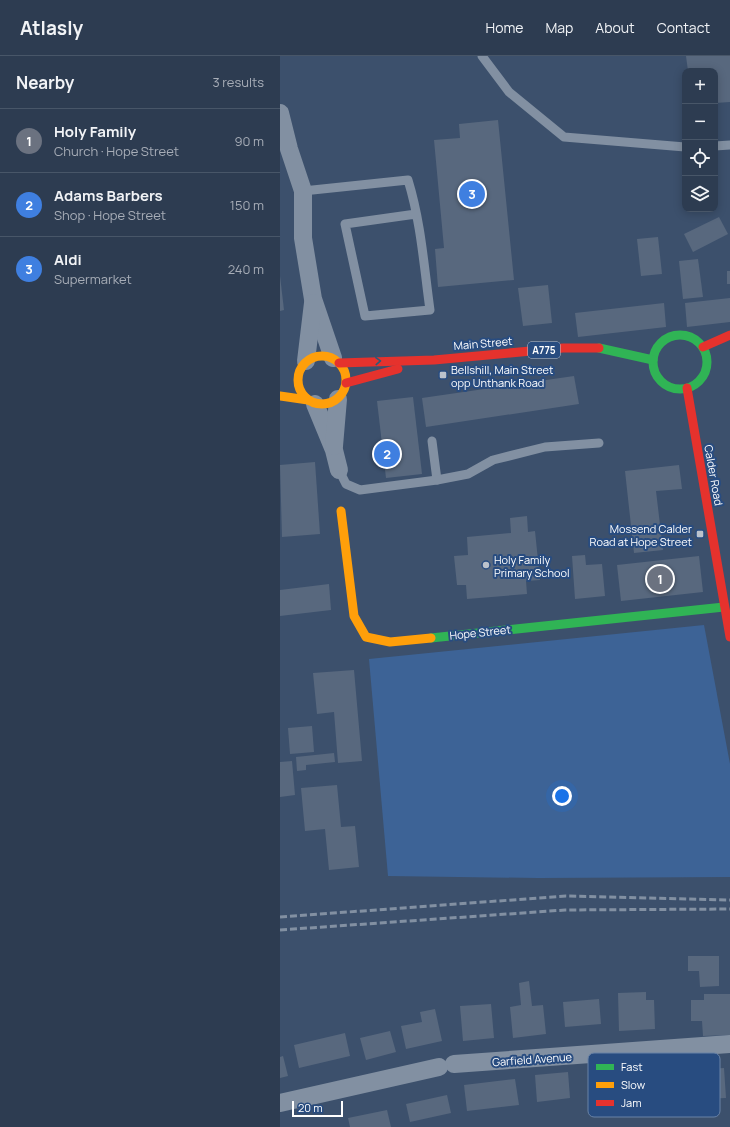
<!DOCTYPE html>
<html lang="en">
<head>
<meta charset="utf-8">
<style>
  :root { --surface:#2d3c51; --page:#39475b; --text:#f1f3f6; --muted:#a7adb7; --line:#485668; --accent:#bbc2cc }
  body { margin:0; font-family:Manrope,sans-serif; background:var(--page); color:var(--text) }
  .controls { position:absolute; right:12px; top:12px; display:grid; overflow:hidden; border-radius:8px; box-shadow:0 2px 10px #0003 }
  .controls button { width:36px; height:36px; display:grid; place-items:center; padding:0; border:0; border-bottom:1px solid var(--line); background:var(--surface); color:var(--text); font:20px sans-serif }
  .scale { position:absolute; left:12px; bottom:10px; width:51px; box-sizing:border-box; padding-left:4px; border:2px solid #fff; border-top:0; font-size:11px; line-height:14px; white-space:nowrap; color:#fff; -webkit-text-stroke:3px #284c80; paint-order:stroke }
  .you { position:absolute; left:282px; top:740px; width:14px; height:14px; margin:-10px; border:3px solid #fff; border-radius:50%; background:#1a73e8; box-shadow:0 0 0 6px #1a73e833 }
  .badge { display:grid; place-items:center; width:26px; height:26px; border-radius:50%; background:var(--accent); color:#fff; font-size:13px; font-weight:700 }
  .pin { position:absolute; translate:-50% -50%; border:2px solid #fff; box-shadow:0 1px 4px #0006 }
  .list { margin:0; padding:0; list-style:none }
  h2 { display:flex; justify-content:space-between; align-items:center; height:52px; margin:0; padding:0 16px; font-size:17px }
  h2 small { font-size:13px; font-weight:400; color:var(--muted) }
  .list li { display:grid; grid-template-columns:26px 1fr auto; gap:12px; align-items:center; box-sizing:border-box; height:64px; padding:0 16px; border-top:1px solid var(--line) }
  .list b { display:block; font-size:15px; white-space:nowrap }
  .list p { margin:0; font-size:13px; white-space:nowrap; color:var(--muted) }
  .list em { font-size:13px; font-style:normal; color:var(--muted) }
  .icon { flex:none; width:22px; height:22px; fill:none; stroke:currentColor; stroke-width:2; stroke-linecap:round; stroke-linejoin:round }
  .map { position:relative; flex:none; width:450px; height:1071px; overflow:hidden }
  header { display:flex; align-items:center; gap:24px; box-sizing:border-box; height:56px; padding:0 20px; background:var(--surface); border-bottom:1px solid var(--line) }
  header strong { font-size:19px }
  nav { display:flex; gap:22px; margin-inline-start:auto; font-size:14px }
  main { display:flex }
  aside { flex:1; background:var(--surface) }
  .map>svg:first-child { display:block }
  .green { fill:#3d6396 }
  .building { fill:#58687e }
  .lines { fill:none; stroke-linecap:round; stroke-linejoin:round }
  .lane { stroke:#8290a2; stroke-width:9 }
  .street { stroke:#8290a2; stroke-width:18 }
  .fast { stroke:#30b455; stroke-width:9 }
  .slow { stroke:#ff9f0a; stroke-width:9 }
  .jam { stroke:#e5322d; stroke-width:9 }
  .rail { stroke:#8290a2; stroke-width:3; stroke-dasharray:7 3; stroke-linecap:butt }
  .oneway { stroke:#295c7a }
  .poi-dot { fill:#bbc2cc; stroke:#284c80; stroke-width:1.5 }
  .labels { text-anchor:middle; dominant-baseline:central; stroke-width:4; stroke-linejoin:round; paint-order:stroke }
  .shield { fill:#284c80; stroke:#bec9d9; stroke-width:1 }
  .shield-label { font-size:10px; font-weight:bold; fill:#fff }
  .street-label { font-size:11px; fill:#fff; stroke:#284c80 }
  .poi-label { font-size:11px; fill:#fff; stroke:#284c80; text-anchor:start }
  .key { fill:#284c80; stroke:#6882a6; stroke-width:1 }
  .key-label { font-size:11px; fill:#fff }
</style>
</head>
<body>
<header>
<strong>Atlasly</strong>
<nav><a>Home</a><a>Map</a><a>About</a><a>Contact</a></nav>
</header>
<main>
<aside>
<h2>Nearby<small>3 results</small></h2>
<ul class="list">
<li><span class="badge" style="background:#6b7280">1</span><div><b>Holy Family</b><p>Church · Hope Street</p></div><em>90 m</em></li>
<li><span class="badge" style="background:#3f7fe0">2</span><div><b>Adams Barbers</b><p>Shop · Hope Street</p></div><em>150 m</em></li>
<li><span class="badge" style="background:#3f7fe0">3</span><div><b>Aldi</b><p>Supermarket</p></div><em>240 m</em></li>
</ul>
</aside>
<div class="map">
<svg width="450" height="1071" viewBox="0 0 450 1071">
  <rect width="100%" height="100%" fill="#3c506c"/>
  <path class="green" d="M 424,569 L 450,708 L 450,821 L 258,822 L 108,820 L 89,603 Z"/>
  <g class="building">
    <path d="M 406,0 L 450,0 L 450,46 L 435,47 L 435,15 L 408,15 Z"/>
    <path d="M 218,64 L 234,224 L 158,231 L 155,193 L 164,192 L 154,84 L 180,82 L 179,68 Z"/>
    <path d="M 439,161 L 448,178 L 413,196 L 404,178 Z"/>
    <path d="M 378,181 L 382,218 L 361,220 L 357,183 Z"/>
    <path d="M 418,203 L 423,241 L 403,243 L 399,205 Z"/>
    <rect x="447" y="215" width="3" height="13"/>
    <path d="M 0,220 L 4,254 L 0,255 Z"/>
    <path d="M 268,229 L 272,267 L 243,270 L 238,232 Z"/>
    <path d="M 450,242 L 450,266 L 407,271 L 405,247 Z"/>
    <path d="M 384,247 L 386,271 L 298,281 L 295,257 Z"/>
    <path d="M 294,320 L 299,348 L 146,371 L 142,342 Z"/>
    <path d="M 133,341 L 142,418 L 106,422 L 97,345 Z"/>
    <path d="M 35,406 L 40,478 L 2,481 L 0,409 Z"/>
    <path d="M 399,409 L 402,433 L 376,435 L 383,494 L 354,497 L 345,415 Z"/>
    <path d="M 247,460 L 248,476 L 255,475 L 260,524 L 246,525 L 247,538 L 187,543 L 186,529 L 177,529 L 174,500 L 188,499 L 187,481 L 231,477 L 230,462 Z"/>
    <path d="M 305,499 L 306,509 L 322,508 L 325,540 L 295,543 L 292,500 Z"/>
    <path d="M 419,500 L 423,536 L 341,545 L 337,509 Z"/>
    <path d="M 49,528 L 51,554 L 0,560 L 0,534 Z"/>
    <path d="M 74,614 L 82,705 L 58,707 L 54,656 L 37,658 L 33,617 Z"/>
    <path d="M 32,670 L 34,696 L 10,698 L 8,672 Z"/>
    <path d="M 54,697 L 55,706 L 26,709 L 26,714 L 17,715 L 16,701 Z"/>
    <path d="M 12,705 L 15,739 L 0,741 L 0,706 Z"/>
    <path d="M 57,729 L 61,771 L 75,770 L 79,811 L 49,814 L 45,773 L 25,775 L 21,732 Z"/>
    <path d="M 408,900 L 439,900 L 439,930 L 420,931 L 419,915 L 408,915 Z"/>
    <path d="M 249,925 L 252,950 L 263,949 L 266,978 L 233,982 L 230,951 L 241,949 L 239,927 Z"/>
    <path d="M 366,936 L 366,944 L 374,944 L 375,973 L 339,975 L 338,937 Z"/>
    <path d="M 424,938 L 450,938 L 450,979 L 423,980 L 422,965 L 411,965 L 411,944 L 424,944 Z"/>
    <path d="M 319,943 L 321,968 L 285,971 L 283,946 Z"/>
    <path d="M 211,948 L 214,982 L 183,985 L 180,950 Z"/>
    <path d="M 155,953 L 162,985 L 126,993 L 121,970 L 142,966 L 140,956 Z"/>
    <path d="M 110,975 L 116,996 L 86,1004 L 80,982 Z"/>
    <path d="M 65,977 L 70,1000 L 19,1012 L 14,989 Z"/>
    <path d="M 3,1000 L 8,1020 L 0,1022 L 0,1001 Z"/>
    <path d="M 444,1012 L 446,1042 L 418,1043 L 417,1027 L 411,1027 L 411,1014 Z"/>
    <path d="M 288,1016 L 290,1042 L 257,1046 L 255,1019 Z"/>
    <path d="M 235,1023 L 239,1049 L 187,1055 L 184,1029 Z"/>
    <path d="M 167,1039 L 171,1057 L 130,1066 L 126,1048 Z"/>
    <path d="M 107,1054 L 111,1071 L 70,1071 L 68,1062 Z"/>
  </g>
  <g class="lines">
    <g class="lane">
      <path d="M 202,0 L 229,36 L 284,81 L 405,91"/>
      <path d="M 435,90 L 450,89"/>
      <path d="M 23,135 L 128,124 C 141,166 144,211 150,254 L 85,260 L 65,168 L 136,158"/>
      <path d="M 152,385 L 157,424"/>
      <path d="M 59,414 L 66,428 L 80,434 L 157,424 L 188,418 L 213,404 L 265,391 L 319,387"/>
    </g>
    <g class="street">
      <path d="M 0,57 L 9,93 L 23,135 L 23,182 L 33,243 L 53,302"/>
      <path d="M 26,305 L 33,247"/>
      <path d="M 35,348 L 54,394 L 59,414"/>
      <path d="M 54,390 L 58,343"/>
      <path d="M 174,1008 L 450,988"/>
      <path d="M 0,1047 L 159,1011"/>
    </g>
    <g class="fast">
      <circle cx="400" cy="306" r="27"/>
      <path d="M 319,292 L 373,304"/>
      <path d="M 151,582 L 444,551"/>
    </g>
    <g class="slow">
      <circle cx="42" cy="324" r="24"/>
      <path d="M 0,340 L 28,344"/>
      <path d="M 61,455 L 74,560 L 86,581 L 110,586 L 151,582"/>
    </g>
    <g class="jam">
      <path d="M 423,291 L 450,279"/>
      <path d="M 59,307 L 154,304 L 283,292 L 319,292"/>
      <path d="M 66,327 L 118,313"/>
      <path d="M 407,332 L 450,581"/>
    </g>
    <g class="rail">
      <path d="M 0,861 L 286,840 L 450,844"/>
      <path d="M 0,874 L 285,854 L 450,853"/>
    </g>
  </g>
  <defs><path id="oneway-chevron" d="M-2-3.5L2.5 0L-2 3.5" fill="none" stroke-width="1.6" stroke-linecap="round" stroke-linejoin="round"/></defs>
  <use class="oneway" href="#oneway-chevron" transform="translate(98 305) rotate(-3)"/>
  <g class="poi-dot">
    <rect x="159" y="315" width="8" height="8" rx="2"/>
    <rect x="416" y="474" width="8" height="8" rx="2"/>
    <circle cx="206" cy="509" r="4"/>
  </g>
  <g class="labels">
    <rect class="shield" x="248" y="286" width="32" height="16" rx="3"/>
    <g class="shield-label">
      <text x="264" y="294">A775</text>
    </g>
    <g class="street-label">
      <text transform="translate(203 287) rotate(-5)">Main Street</text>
      <text transform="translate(434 419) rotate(80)">Calder Road</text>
      <text transform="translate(200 576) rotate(-6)">Hope Street</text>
      <text transform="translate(252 1003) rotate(-4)">Garfield Avenue</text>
    </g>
    <g class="poi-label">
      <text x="171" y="313">Bellshill, Main Street<tspan x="171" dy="13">opp Unthank Road</tspan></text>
      <text x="412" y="472" text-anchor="end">Mossend Calder<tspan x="412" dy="13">Road at Hope Street</tspan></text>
      <text x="214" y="503">Holy Family<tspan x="214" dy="13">Primary School</tspan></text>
    </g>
  </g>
  <rect x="308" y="997" width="132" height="64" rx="6" class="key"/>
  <rect x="316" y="1008" width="18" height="6" fill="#30b455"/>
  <rect x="316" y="1026" width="18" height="6" fill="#ff9f0a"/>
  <rect x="316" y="1044" width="18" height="6" fill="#e5322d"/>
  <g class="key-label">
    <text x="341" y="1015">Fast</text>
    <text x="341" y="1033">Slow</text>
    <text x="341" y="1051">Jam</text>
  </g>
</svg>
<div class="controls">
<button>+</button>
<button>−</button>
<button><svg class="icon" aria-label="locate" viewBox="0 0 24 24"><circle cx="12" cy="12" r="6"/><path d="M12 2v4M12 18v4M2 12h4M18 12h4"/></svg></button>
<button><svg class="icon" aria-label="layers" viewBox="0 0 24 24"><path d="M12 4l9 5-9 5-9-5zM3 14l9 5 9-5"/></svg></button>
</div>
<div class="scale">20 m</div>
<div class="you"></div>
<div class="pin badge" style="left:380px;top:523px;background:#6b7280">1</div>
<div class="pin badge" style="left:107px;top:398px;background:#3f7fe0">2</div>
<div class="pin badge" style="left:192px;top:138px;background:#3f7fe0">3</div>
</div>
</main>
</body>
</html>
